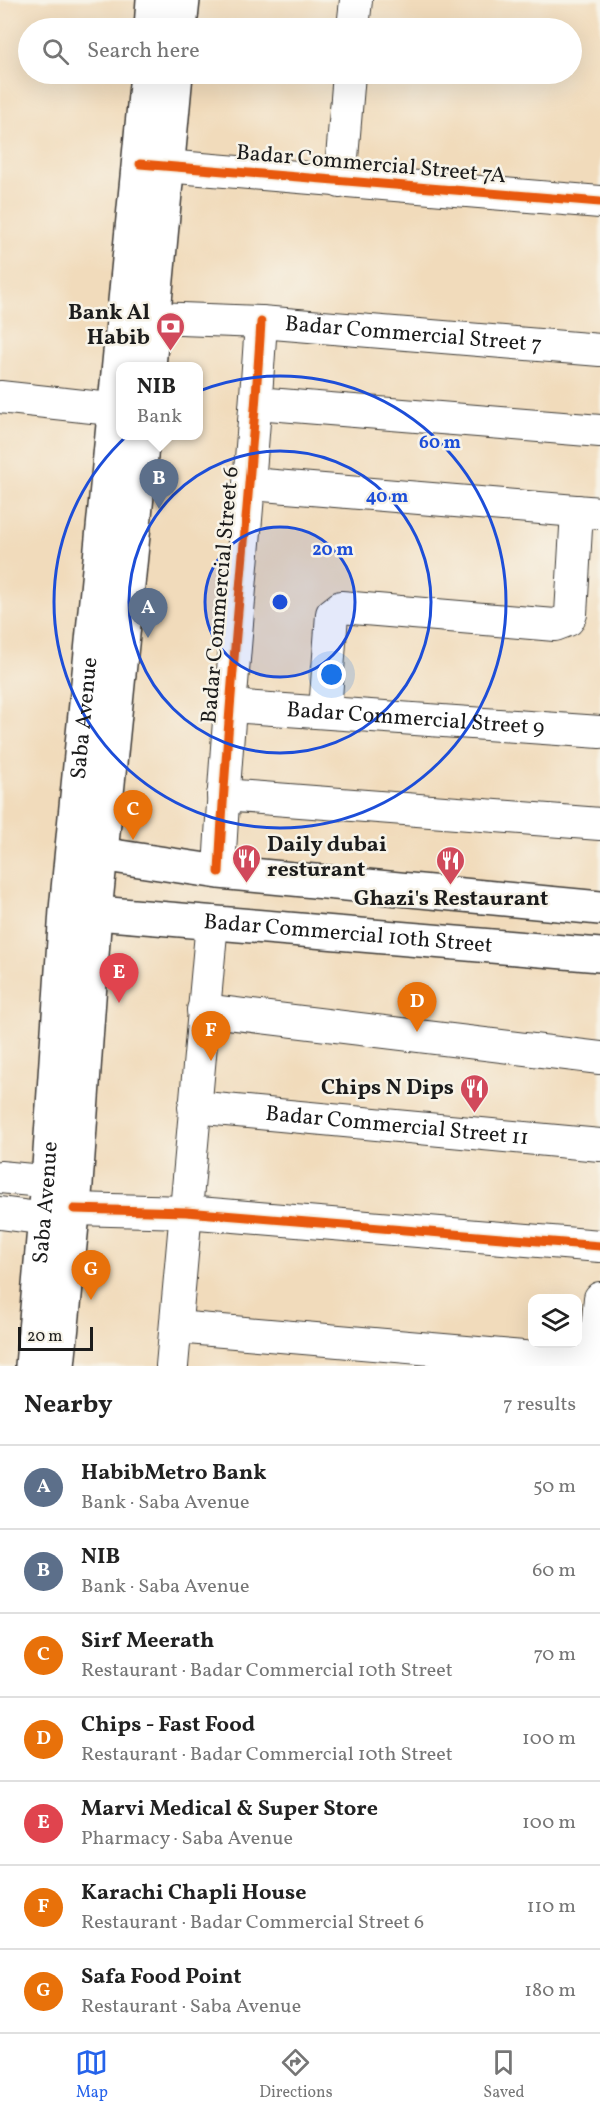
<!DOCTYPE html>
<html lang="en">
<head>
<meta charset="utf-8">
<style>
  :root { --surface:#fff; --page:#f2f2f2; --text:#222; --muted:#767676; --line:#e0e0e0; --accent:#2563eb }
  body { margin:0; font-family:Vollkorn,serif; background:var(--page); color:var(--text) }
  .controls { position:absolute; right:18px; bottom:18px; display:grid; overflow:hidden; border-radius:12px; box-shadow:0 6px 24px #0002 }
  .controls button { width:54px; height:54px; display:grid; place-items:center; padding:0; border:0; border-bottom:2px solid var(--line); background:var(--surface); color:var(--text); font:30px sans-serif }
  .scale { position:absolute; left:18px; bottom:15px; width:75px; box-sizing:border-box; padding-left:6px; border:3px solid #1c1c1c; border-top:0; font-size:16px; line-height:21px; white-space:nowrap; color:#1c1c1c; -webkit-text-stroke:4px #f7f3e8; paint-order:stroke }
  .you { position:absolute; left:332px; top:675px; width:21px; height:21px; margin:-15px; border:4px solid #fff; border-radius:50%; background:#1a73e8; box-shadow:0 0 0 9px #1a73e833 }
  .badge { display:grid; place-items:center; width:39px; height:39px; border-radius:50%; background:var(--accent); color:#fff; font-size:20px; font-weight:700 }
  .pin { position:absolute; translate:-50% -50px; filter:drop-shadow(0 2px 3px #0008) }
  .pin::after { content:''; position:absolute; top:32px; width:21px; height:18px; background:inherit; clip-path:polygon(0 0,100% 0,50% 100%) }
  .popup { position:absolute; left:116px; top:362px; width:87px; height:78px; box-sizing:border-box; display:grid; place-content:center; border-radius:12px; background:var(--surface); filter:drop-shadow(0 2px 4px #0005); font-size:20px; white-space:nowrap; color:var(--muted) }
  .popup b { font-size:22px; color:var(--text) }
  .popup::after { content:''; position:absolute; left:50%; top:100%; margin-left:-12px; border:12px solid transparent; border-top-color:var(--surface) }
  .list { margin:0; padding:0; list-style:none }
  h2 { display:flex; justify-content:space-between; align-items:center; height:78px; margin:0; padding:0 24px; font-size:26px }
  h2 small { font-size:20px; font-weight:400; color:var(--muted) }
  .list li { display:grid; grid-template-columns:39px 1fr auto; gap:18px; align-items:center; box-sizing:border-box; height:84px; padding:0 24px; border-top:2px solid var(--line) }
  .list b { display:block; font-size:22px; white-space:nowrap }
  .list p { margin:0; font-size:20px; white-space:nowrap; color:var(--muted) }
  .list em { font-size:20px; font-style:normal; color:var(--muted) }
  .icon { flex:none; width:33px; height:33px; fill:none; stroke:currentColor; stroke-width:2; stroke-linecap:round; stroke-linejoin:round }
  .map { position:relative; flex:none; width:600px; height:1366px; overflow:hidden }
  .search { position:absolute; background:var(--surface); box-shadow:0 6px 24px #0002; left:18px; right:18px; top:18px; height:66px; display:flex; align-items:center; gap:15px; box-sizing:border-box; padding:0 21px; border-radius:33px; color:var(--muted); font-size:22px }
  .sheet { height:666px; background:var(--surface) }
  nav { display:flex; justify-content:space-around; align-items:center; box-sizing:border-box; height:84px; border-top:2px solid var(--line); background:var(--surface); font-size:16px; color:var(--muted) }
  nav a { display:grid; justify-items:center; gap:3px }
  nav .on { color:var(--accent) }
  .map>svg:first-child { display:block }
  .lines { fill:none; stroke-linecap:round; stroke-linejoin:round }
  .minor-casing { stroke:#3c3934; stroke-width:34 }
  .major-casing { stroke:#3c3934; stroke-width:36 }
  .minor { stroke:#fff; stroke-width:32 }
  .major { stroke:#fff; stroke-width:33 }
  .cycleway-casing { stroke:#f7f3e8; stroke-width:13 }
  .cycleway { stroke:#e8590c; stroke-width:9 }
  .ring { fill:none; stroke:#1d4ed8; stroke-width:3 }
  .labels { text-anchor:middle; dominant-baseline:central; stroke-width:5; stroke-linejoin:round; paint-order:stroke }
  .street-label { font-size:22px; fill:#1c1c1c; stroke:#f7f3e8 }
  .poi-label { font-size:22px; font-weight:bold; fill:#1c1c1c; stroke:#f7f3e8; text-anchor:end }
  .centre { fill:#1d4ed8; stroke:#f7f3e8; stroke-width:3 }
  .ring-label { font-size:18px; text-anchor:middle; font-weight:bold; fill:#1d4ed8; stroke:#f7f3e8; stroke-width:5; stroke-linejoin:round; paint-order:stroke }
</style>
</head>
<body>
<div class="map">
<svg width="600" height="1366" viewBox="0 0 600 1366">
  <rect width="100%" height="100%" fill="#f7f3e8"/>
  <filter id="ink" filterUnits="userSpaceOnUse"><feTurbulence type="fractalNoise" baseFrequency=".0167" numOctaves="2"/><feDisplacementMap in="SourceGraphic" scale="12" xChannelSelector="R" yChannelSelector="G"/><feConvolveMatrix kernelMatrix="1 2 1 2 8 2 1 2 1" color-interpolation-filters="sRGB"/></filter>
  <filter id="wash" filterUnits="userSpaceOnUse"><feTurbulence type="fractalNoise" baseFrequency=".008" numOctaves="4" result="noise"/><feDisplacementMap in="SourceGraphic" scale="24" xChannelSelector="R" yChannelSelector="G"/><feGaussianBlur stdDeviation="1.35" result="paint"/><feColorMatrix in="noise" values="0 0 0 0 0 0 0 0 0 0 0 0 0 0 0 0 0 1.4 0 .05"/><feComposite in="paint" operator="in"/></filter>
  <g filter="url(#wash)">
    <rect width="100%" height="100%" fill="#f1dbbb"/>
  </g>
  <g filter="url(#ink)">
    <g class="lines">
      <defs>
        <g id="minor">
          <path d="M 353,28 L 356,0"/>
          <path d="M 141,164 L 600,202"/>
          <path d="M 340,182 L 349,74"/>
          <path id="s1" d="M 154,318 L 261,322 L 600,350"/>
          <path d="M 0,397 L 120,410"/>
          <path d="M 256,403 L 600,431"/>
          <path d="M 251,484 L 600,513"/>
          <path id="s2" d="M 230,706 L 600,732"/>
          <path d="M 325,712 L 332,614 L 341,607 L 555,625 L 568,620 L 571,614 L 577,511"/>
          <path d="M 223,795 L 600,824"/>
          <path d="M 219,872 C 228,688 250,506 261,322"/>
          <path d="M 203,1010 L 600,1058"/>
          <path id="s3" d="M 194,1107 L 600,1145"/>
          <path d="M 0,1177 L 74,1184"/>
          <path d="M 74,1209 L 186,1212 L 600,1246"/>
          <path d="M 0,1213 L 70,1222"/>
          <path d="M 176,1327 L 594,1363"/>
          <path d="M 172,1366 L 212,922"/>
          <path d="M 594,1366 L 600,1298"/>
        </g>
        <g id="major">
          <path d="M 151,28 L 153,0"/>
          <path d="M 180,28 L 183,0"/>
          <path d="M 149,366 L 176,74"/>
          <path d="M 80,851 L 219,872 L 600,908"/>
          <path id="s4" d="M 73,911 L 600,955"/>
          <path id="s5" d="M 32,1366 L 48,1182 L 66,910 L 147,74"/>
          <path d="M 58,1366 L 76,1184 L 95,912 L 143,436"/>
        </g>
      </defs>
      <use href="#minor" class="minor-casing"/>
      <use href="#major" class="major-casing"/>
      <use href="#minor" class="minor"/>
      <use href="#major" class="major"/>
      <defs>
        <g id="cycleway">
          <path d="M 140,164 L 600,202"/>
          <path d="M 219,872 C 228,688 250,506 261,322"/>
          <path d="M 74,1209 L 186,1212 L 600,1246"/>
        </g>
      </defs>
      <use href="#cycleway" class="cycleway-casing"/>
      <use href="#cycleway" class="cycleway"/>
    </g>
  </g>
  <circle cx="280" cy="602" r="75" fill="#1d4ed8" fill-opacity=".12"/>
  <g class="ring">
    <circle cx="280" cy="602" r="75"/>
    <circle cx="280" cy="602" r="151"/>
    <circle cx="280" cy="602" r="226"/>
  </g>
  <defs>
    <symbol id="bank-pin" viewBox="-11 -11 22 30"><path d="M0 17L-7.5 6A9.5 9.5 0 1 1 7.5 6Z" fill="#d1495b" stroke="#f7f3e8"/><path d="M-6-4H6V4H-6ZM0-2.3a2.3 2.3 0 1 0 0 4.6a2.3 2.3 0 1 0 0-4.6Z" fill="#fff"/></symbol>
    <symbol id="restaurant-pin" viewBox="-11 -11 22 30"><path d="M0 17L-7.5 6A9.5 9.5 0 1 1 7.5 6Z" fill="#d1495b" stroke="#f7f3e8"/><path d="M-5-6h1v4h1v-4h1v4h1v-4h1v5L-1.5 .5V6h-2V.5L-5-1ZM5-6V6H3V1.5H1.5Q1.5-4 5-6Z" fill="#fff"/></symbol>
  </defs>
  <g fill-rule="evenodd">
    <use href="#bank-pin" x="154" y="310" width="33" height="45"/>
    <use href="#restaurant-pin" x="230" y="842" width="33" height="45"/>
    <use href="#restaurant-pin" x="434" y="844" width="33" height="45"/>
    <use href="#restaurant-pin" x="458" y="1072" width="33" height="45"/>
  </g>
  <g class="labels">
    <g class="street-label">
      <text transform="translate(371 165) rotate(5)">Badar Commercial Street 7A</text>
      <text stroke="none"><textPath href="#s1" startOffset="260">Badar Commercial Street 7</textPath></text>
      <text transform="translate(221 595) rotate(-85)">Badar Commercial Street 6</text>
      <text stroke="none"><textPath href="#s5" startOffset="650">Saba Avenue</textPath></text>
      <text stroke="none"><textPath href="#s2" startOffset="186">Badar Commercial Street 9</textPath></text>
      <text stroke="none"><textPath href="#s4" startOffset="276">Badar Commercial 10th Street</textPath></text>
      <text stroke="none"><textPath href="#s3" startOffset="204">Badar Commercial Street 11</textPath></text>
      <text stroke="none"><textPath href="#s5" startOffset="164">Saba Avenue</textPath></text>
    </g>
    <g class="poi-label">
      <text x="150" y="313">Bank Al<tspan x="150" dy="25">Habib</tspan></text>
      <text x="267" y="845" text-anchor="start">Daily dubai<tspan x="267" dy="25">resturant</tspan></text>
      <text x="451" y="899" text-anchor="middle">Ghazi's Restaurant</text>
      <text x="454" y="1088">Chips N Dips</text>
    </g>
  </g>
  <circle cx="280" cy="602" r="9" class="centre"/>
  <g class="ring-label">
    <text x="440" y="448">60 m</text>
    <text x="387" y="502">40 m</text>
    <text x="333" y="555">20 m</text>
  </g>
</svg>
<div class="controls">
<button><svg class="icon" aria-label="layers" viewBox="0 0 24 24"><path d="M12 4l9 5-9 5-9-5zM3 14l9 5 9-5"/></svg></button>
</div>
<div class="scale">20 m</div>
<div class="you"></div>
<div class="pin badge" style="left:148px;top:638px;background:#5c6f8a">A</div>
<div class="pin badge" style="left:159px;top:509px;background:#5c6f8a">B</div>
<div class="popup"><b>NIB</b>Bank</div>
<div class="pin badge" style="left:133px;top:840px;background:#e8710a">C</div>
<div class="pin badge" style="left:417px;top:1032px;background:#e8710a">D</div>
<div class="pin badge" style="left:119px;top:1003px;background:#e0444e">E</div>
<div class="pin badge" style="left:211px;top:1061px;background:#e8710a">F</div>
<div class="pin badge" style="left:91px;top:1300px;background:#e8710a">G</div>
<div class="search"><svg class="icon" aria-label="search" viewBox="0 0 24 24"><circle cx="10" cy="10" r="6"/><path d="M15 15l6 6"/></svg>Search here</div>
</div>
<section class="sheet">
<h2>Nearby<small>7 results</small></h2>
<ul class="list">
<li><span class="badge" style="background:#5c6f8a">A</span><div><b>HabibMetro Bank</b><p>Bank · Saba Avenue</p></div><em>50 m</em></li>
<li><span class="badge" style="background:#5c6f8a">B</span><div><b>NIB</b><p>Bank · Saba Avenue</p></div><em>60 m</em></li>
<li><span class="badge" style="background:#e8710a">C</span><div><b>Sirf Meerath</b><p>Restaurant · Badar Commercial 10th Street</p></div><em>70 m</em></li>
<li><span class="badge" style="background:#e8710a">D</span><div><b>Chips - Fast Food</b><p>Restaurant · Badar Commercial 10th Street</p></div><em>100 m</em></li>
<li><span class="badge" style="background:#e0444e">E</span><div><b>Marvi Medical &amp; Super Store</b><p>Pharmacy · Saba Avenue</p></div><em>100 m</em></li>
<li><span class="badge" style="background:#e8710a">F</span><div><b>Karachi Chapli House</b><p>Restaurant · Badar Commercial Street 6</p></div><em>110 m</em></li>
<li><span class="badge" style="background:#e8710a">G</span><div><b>Safa Food Point</b><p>Restaurant · Saba Avenue</p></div><em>180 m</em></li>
</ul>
</section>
<nav>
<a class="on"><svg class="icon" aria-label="map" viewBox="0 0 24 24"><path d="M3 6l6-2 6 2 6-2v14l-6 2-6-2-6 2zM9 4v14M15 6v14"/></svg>Map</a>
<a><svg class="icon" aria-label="directions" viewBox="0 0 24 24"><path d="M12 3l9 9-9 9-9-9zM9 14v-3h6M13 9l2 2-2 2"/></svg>Directions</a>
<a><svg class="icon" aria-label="saved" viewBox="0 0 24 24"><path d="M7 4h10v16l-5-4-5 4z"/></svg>Saved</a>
</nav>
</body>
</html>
